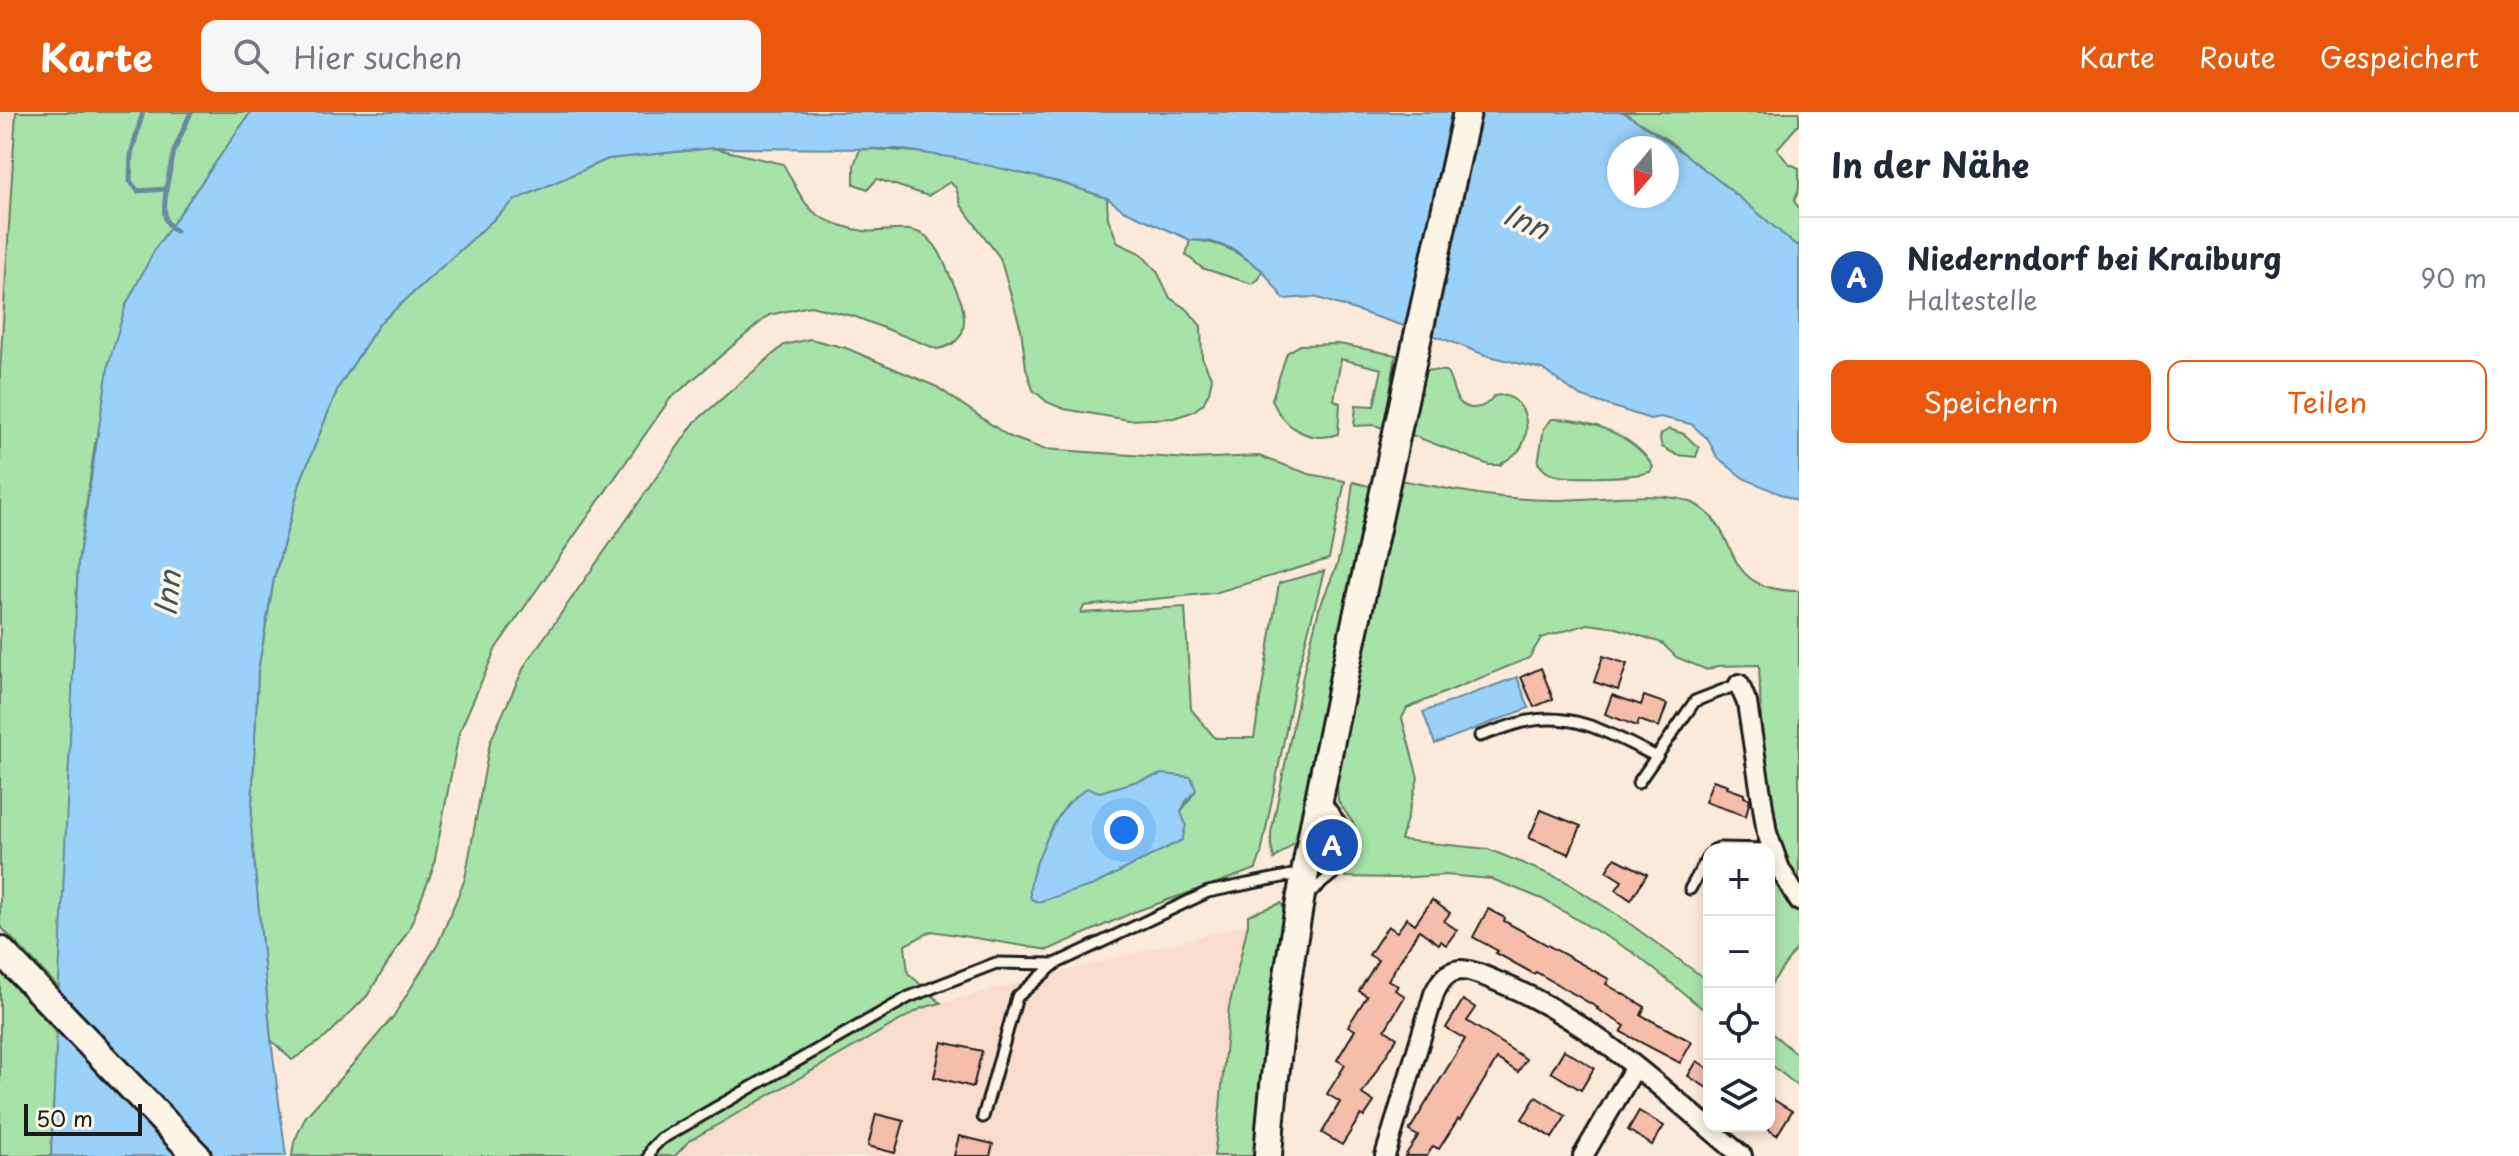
<!DOCTYPE html>
<html lang="de">
<head>
<meta charset="utf-8">
<style>
  :root { --surface:#fff; --page:#f6f6f7; --text:#1f2937; --muted:#747a83; --line:#e0e1e3; --accent:#ea580c }
  body { margin:0; font-family:"Playpen Sans",sans-serif; background:var(--page); color:var(--text) }
  .controls { position:absolute; right:24px; bottom:24px; display:grid; overflow:hidden; border-radius:16px; box-shadow:0 4px 12px #0003 }
  .controls button { width:72px; height:72px; display:grid; place-items:center; padding:0; border:0; border-bottom:2px solid var(--line); background:var(--surface); color:var(--text); font:40px sans-serif }
  .compass { position:absolute; left:1607px; top:24px; width:72px; height:72px; border-radius:50%; background:var(--surface); box-shadow:0 4px 12px #0003; rotate:199deg }
  .scale { position:absolute; left:24px; bottom:20px; width:118px; box-sizing:border-box; padding-left:8px; border:4px solid #1c1c1c; border-top:0; font-size:22px; line-height:28px; white-space:nowrap; color:#1c1c1c; -webkit-text-stroke:6px #fcf5e5; paint-order:stroke }
  .you { position:absolute; left:1124px; top:718px; width:28px; height:28px; margin:-20px; border:6px solid #fff; border-radius:50%; background:#1a73e8; box-shadow:0 0 0 12px #1a73e833 }
  .badge { display:grid; place-items:center; width:52px; height:52px; border-radius:50%; background:var(--accent); color:#fff; font-size:26px; font-weight:700 }
  .pin { position:absolute; translate:-50% -50%; border:4px solid #fff; box-shadow:0 2px 8px #0006 }
  .list { margin:0; padding:0; list-style:none }
  h2 { display:flex; justify-content:space-between; align-items:center; height:104px; margin:0; padding:0 32px; font-size:34px }
  h2 small { font-size:26px; font-weight:400; color:var(--muted) }
  .list li { display:grid; grid-template-columns:52px 1fr auto; gap:24px; align-items:center; box-sizing:border-box; height:120px; padding:0 32px; border-top:2px solid var(--line) }
  .list b { display:block; font-size:30px; white-space:nowrap }
  .list p { margin:0; font-size:26px; white-space:nowrap; color:var(--muted) }
  .list em { font-size:26px; font-style:normal; color:var(--muted) }
  .actions { display:flex; gap:16px; padding:24px 32px }
  .actions a { flex:1; padding:18px 0; border:2px solid var(--accent); border-radius:16px; text-align:center; font-size:28px; color:var(--accent) }
  .actions .main { background:var(--accent); color:#fff }
  .icon { flex:none; width:44px; height:44px; fill:none; stroke:currentColor; stroke-width:2; stroke-linecap:round; stroke-linejoin:round }
  .map { position:relative; flex:none; width:1799px; height:1044px; overflow:hidden }
  header { display:flex; align-items:center; gap:48px; box-sizing:border-box; height:112px; padding:0 40px; background:var(--accent); color:#fff }
  header strong { font-size:38px }
  nav { display:flex; gap:44px; margin-inline-start:auto; font-size:28px }
  .search { width:560px; height:72px; background:var(--page); display:flex; align-items:center; gap:20px; box-sizing:border-box; padding:0 28px; border-radius:16px; color:var(--muted); font-size:30px }
  main { display:flex }
  aside { flex:1; background:var(--surface) }
  .map>svg:first-child { display:block }
  .built { fill:#f9dccb }
  .green { fill:#a7e2a8; stroke:#627f62; stroke-width:2; fill-rule:evenodd }
  .water { fill:#99d1f8; stroke:#6789a0; stroke-width:2; fill-rule:evenodd }
  .lines { fill:none; stroke-linecap:round; stroke-linejoin:round }
  .stream { stroke:#6789a0; stroke-width:5 }
  .building { fill:#f5bdaa; stroke:#1c1c1c; stroke-width:2 }
  .lane-casing { stroke:#1c1c1c; stroke-width:15 }
  .street-casing { stroke:#1c1c1c; stroke-width:24 }
  .secondary-casing { stroke:#1c1c1c; stroke-width:32 }
  .lane { stroke:#fcf5e5; stroke-width:9 }
  .street { stroke:#fcf5e5; stroke-width:18 }
  .secondary { stroke:#fcf5e5; stroke-width:26 }
  .labels { text-anchor:middle; dominant-baseline:central; stroke-width:7; stroke-linejoin:round; paint-order:stroke }
  .water-label { font-size:30px; font-style:italic; fill:#42525e; stroke:#fcf5e5 }
</style>
</head>
<body>
<header>
<strong>Karte</strong>
<div class="search"><svg class="icon" aria-label="search" viewBox="0 0 24 24"><circle cx="10" cy="10" r="6"/><path d="M15 15l6 6"/></svg>Hier suchen</div>
<nav><a>Karte</a><a>Route</a><a>Gespeichert</a></nav>
</header>
<main>
<div class="map">
<svg width="1799" height="1044" viewBox="0 0 1799 1044">
  <rect width="100%" height="100%" fill="#fbead9"/>
  <filter id="ink" filterUnits="userSpaceOnUse"><feTurbulence type="fractalNoise" baseFrequency=".0125" numOctaves="2"/><feDisplacementMap in="SourceGraphic" scale="16" xChannelSelector="R" yChannelSelector="G"/><feConvolveMatrix kernelMatrix="1 2 1 2 8 2 1 2 1" color-interpolation-filters="sRGB"/></filter>
  <g filter="url(#ink)">
    <g class="built">
      <path d="M 0,0 L 16,0 L 0,259 Z"/>
      <path d="M 1248,812 L 1229,895 L 1220,996 L 1214,1044 L 675,1044 L 689,1029 L 922,896 Z"/>
    </g>
    <g class="green">
      <path d="M 16,0 L 251,0 L 155,137 L 95,332 L 78,451 L 60,877 L 0,814 L 0,259 Z"/>
      <path d="M 1623,0 L 1799,0 L 1799,12 L 1777,37 L 1788,51 L 1799,56 L 1799,77 L 1794,89 L 1799,96 L 1799,134 L 1793,131 L 1669,29 Z"/>
      <path d="M 713,36 L 783,52 C 793,68 802,93 818,103 C 830,111 850,117 864,119 C 885,122 911,110 929,127 C 940,137 944,151 950,164 C 957,180 965,193 964,210 C 964,227 951,235 937,237 L 856,205 L 810,194 L 769,203 L 670,287 L 496,536 L 459,621 L 433,757 L 409,817 L 367,884 L 326,925 L 292,948 L 271,928 L 251,716 L 258,558 L 274,467 L 301,368 L 338,276 L 379,212 L 515,88 L 608,47 Z"/>
      <path d="M 860,37 C 944,37 1028,59 1107,86 L 1108,106 L 1118,131 L 1140,141 L 1157,159 L 1170,186 L 1188,198 L 1201,214 L 1202,246 L 1212,267 L 1209,280 L 1203,292 L 1192,300 L 1174,306 L 1129,308 L 1064,297 L 1047,290 L 1033,278 L 1026,256 L 1021,217 L 1000,146 L 961,93 L 956,76 L 950,70 L 928,84 L 877,67 L 868,77 L 854,72 L 854,53 Z"/>
      <path d="M 1190,128 C 1222,130 1236,139 1262,158 L 1259,167 L 1252,172 L 1202,156 L 1186,143 Z"/>
      <path d="M 810,227 L 846,236 L 937,275 L 1008,324 L 1043,337 L 1190,347 L 1259,344 L 1309,362 L 1345,369 L 1329,447 L 1214,481 L 1084,494 L 1081,501 L 1185,495 L 1191,597 L 1215,626 L 1254,626 L 1279,471 L 1324,459 L 1298,558 L 1261,742 L 1256,757 L 1134,800 L 1048,838 L 932,819 L 905,833 L 908,861 L 941,891 L 922,896 L 689,1029 L 675,1044 L 292,1044 L 294,1030 L 306,1004 L 354,951 L 393,905 L 438,832 L 465,767 L 490,630 L 525,553 L 695,310 L 784,233 ZM 1162,662 L 1196,678 L 1181,700 L 1182,728 L 1160,739 L 1100,680 Z"/>
      <path d="M 1339,232 L 1396,243 L 1384,316 L 1373,313 L 1354,314 L 1356,293 L 1374,294 L 1382,257 L 1341,247 L 1334,288 L 1340,291 L 1338,322 C 1310,332 1282,315 1272,287 L 1287,241 L 1300,233 Z"/>
      <path d="M 1425,258 L 1446,259 C 1455,272 1452,293 1471,296 C 1481,297 1488,292 1494,284 C 1523,278 1535,315 1520,337 C 1516,343 1506,348 1500,353 L 1489,353 L 1409,322 Z"/>
      <path d="M 1552,307 C 1587,306 1635,323 1653,355 L 1650,360 C 1633,365 1561,369 1547,360 C 1543,358 1541,354 1538,351 L 1544,316 Z"/>
      <path d="M 1669,317 L 1684,322 L 1699,336 L 1696,345 L 1677,343 L 1662,335 L 1660,327 L 1661,322 Z"/>
      <path d="M 1399,368 C 1450,377 1500,388 1552,388 C 1586,389 1664,377 1693,391 C 1745,418 1715,479 1799,479 L 1799,780 L 1780,745 L 1764,677 L 1759,553 L 1717,554 L 1707,558 L 1676,545 L 1662,531 L 1617,516 L 1588,512 L 1541,526 L 1529,546 L 1407,596 L 1402,606 L 1418,666 L 1401,728 L 1488,737 L 1563,768 L 1622,806 L 1704,866 L 1709,860 L 1709,902 L 1634,841 L 1542,787 L 1492,767 L 1446,763 L 1395,766 L 1345,765 L 1355,714 L 1338,689 L 1336,656 Z"/>
      <path d="M 1353,370 L 1373,375 L 1303,719 L 1294,731 L 1274,747 L 1271,733 L 1271,721 L 1306,549 L 1319,497 L 1337,453 L 1349,402 Z"/>
      <path d="M 1774,757 L 1799,800 L 1799,833 L 1769,875 L 1769,765 Z"/>
      <path d="M 1281,791 L 1286,801 L 1260,1044 L 1214,1044 L 1220,996 L 1229,895 L 1248,812 L 1248,803 Z"/>
      <path d="M 0,857 L 57,921 L 51,1044 L 0,1044 Z"/>
      <path d="M 1769,919 L 1799,944 L 1799,975 L 1769,951 Z"/>
    </g>
    <g class="water">
      <path d="M 251,0 L 1623,0 C 1684,38 1739,84 1793,131 L 1799,134 L 1799,390 L 1743,366 L 1717,345 L 1708,327 L 1691,312 L 1660,305 L 1650,307 L 1580,284 L 1542,257 L 1485,243 L 1444,227 L 1315,185 L 1284,187 L 1262,158 L 1233,137 L 1209,129 L 1190,128 L 1123,98 L 1107,86 L 1059,70 L 956,46 L 898,37 L 713,36 L 608,47 L 515,88 L 379,212 L 338,276 L 301,368 L 274,466 L 258,558 L 251,715 L 271,928 L 286,1044 L 51,1044 L 78,451 L 109,250 L 126,193 L 155,137 ZM 1619,36 L 1667,36 L 1667,84 L 1619,84 Z"/>
      <path d="M 1517,565 L 1529,596 L 1435,632 L 1423,600 Z"/>
      <path d="M 1162,662 L 1191,665 L 1196,678 L 1186,689 L 1181,700 L 1186,713 L 1182,728 L 1094,773 L 1038,790 L 1031,787 C 1024,768 1054,708 1067,693 C 1073,686 1081,681 1087,676 L 1100,680 Z"/>
    </g>
    <g class="lines">
      <g class="stream">
        <path d="M 143,0 L 131,42 L 130,69 L 138,79 L 166,77 C 165,93 160,110 176,119"/>
        <path d="M 166,77 L 174,39 L 191,0"/>
      </g>
    </g>
    <g class="building">
      <path d="M 1603,544 L 1627,552 L 1618,578 L 1594,570 Z"/>
      <path d="M 1541,556 L 1553,587 L 1534,595 L 1521,565 Z"/>
      <path d="M 1612,583 L 1641,593 L 1644,584 L 1667,592 L 1659,615 L 1639,608 L 1637,614 L 1605,602 Z"/>
      <path d="M 1713,668 L 1728,673 L 1727,676 L 1744,682 L 1744,685 L 1750,687 L 1746,704 L 1705,690 Z"/>
      <path d="M 1541,698 L 1581,714 L 1569,742 L 1529,726 Z"/>
      <path d="M 1615,746 L 1647,762 L 1631,788 L 1616,778 L 1622,769 L 1606,759 Z"/>
      <path d="M 1432,788 L 1450,801 L 1444,809 L 1457,818 L 1446,833 L 1441,829 L 1439,832 L 1419,818 L 1388,868 L 1398,874 L 1395,878 L 1405,884 L 1385,918 L 1397,926 L 1362,982 L 1374,990 L 1364,1005 L 1361,1003 L 1342,1033 L 1322,1021 L 1340,990 L 1327,982 L 1345,953 L 1337,948 L 1355,918 L 1348,914 L 1367,884 L 1359,879 L 1378,848 L 1369,843 L 1388,814 L 1397,820 L 1407,806 L 1415,812 Z"/>
      <path d="M 1488,797 L 1505,806 L 1504,809 L 1609,867 L 1606,872 L 1645,895 L 1641,903 L 1692,930 L 1680,951 L 1621,920 L 1625,914 L 1597,897 L 1598,896 L 1536,860 L 1534,862 L 1496,841 L 1498,839 L 1473,825 Z"/>
      <path d="M 1463,888 L 1476,896 L 1467,909 L 1526,947 L 1518,960 L 1497,947 L 1460,1008 L 1458,1007 L 1439,1037 L 1433,1034 L 1427,1044 L 1405,1044 L 1418,1024 L 1409,1019 L 1465,927 L 1446,916 Z"/>
      <path d="M 942,930 L 982,939 L 973,975 L 934,965 Z"/>
      <path d="M 1564,938 L 1594,956 L 1581,978 L 1551,960 Z"/>
      <path d="M 1697,949 L 1709,957 L 1709,977 L 1688,964 Z"/>
      <path d="M 1536,985 L 1566,1004 L 1552,1026 L 1522,1007 Z"/>
      <path d="M 1769,985 L 1792,999 L 1777,1023 L 1769,1018 Z"/>
      <path d="M 1639,999 L 1664,1014 L 1652,1033 L 1628,1018 Z"/>
      <path d="M 876,1002 L 904,1009 L 895,1041 L 868,1034 Z"/>
      <path d="M 959,1024 L 993,1032 L 990,1044 L 954,1044 Z"/>
    </g>
    <g class="lines">
      <defs>
        <g id="lane">
          <path d="M 1480,624 C 1496,619 1512,612 1528,609 C 1578,600 1614,624 1657,645"/>
          <path d="M 1638,671 L 1695,589 L 1739,572"/>
          <path d="M 1714,738 L 1719,736 L 1771,737"/>
          <path d="M 1690,777 L 1709,743"/>
          <path d="M 1307,783 L 1333,762 L 1337,756 L 1345,723 L 1343,714 L 1324,687"/>
          <path d="M 983,1005 L 1017,885 L 1055,852 L 1208,780 L 1302,761"/>
          <path d="M 649,1044 L 652,1036 L 661,1027 L 909,885 L 996,851 L 1055,852"/>
        </g>
        <g id="street">
          <path d="M 1739,572 L 1747,591 L 1767,721 L 1780,757 L 1799,789"/>
          <path d="M 1385,1044 L 1434,882 C 1439,871 1446,859 1460,858 C 1473,858 1489,866 1501,871 C 1593,909 1666,981 1742,1044"/>
          <path d="M 1583,1044 L 1635,955"/>
        </g>
        <g id="secondary">
          <path d="M 0,838 L 197,1044"/>
          <path d="M 1268,1044 C 1279,879 1312,717 1346,555 C 1385,370 1427,185 1467,0"/>
        </g>
      </defs>
      <use href="#lane" class="lane-casing"/>
      <use href="#street" class="street-casing"/>
      <use href="#secondary" class="secondary-casing"/>
      <use href="#lane" class="lane"/>
      <use href="#street" class="street"/>
      <use href="#secondary" class="secondary"/>
    </g>
  </g>
  <g class="labels">
    <g class="water-label">
      <text transform="translate(1527 108) rotate(24)">Inn</text>
      <text transform="translate(166 481) rotate(-84)">Inn</text>
    </g>
  </g>
</svg>
<div class="controls">
<button>+</button>
<button>−</button>
<button><svg class="icon" aria-label="locate" viewBox="0 0 24 24"><circle cx="12" cy="12" r="6"/><path d="M12 2v4M12 18v4M2 12h4M18 12h4"/></svg></button>
<button><svg class="icon" aria-label="layers" viewBox="0 0 24 24"><path d="M12 4l9 5-9 5-9-5zM3 14l9 5 9-5"/></svg></button>
</div>
<svg class="compass" viewBox="-18 -18 36 36"><path d="M0-13l5 13h-10z" fill="#e53935"/><path d="M0 13l5-13h-10z" fill="#747a83"/></svg>
<div class="scale">50 m</div>
<div class="you"></div>
<div class="pin badge" style="left:1332px;top:733px;background:#1a4fb4">A</div>
</div>
<aside>
<h2>In der Nähe<small></small></h2>
<ul class="list">
<li><span class="badge" style="background:#1a4fb4">A</span><div><b>Niederndorf bei Kraiburg</b><p>Haltestelle</p></div><em>90 m</em></li>
</ul>
<div class="actions"><a class="main">Speichern</a><a>Teilen</a></div>
</aside>
</main>
</body>
</html>
